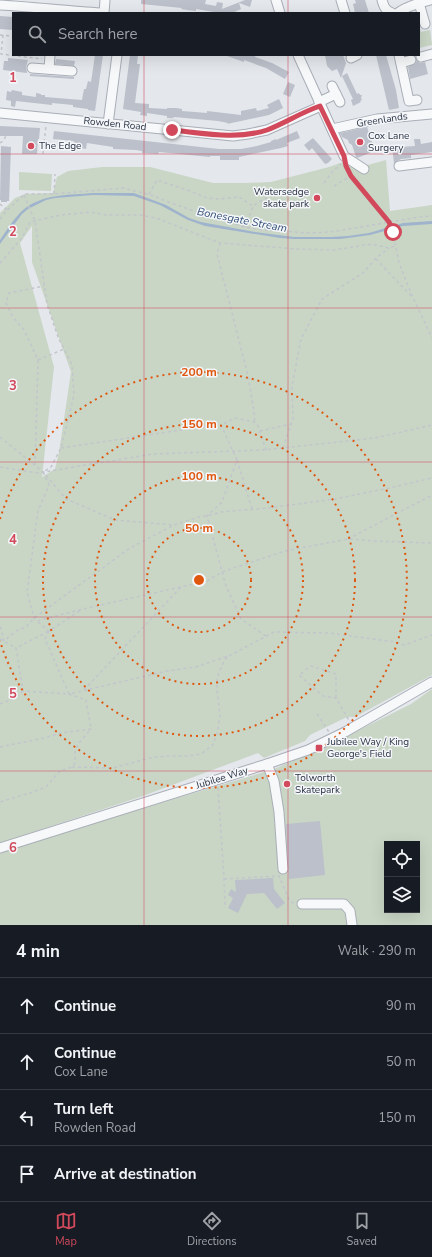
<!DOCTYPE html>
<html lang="en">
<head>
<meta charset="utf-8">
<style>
  :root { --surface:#171b24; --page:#242831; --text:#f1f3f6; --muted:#9ea1a6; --line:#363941; --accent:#d1495b }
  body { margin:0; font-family:"Nunito Sans",sans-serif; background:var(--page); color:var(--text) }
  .controls { position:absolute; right:12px; bottom:12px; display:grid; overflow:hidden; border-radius:0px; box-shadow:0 4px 16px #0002 }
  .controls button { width:36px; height:36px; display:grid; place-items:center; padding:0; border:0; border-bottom:1px solid var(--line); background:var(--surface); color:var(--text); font:20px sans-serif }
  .stop { position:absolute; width:12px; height:12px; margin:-9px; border:3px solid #d1495b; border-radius:50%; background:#fff }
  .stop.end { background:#d1495b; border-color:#fff; box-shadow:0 1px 4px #0008 }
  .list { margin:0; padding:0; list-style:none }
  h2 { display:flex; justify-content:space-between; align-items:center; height:52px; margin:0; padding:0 16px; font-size:17px }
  h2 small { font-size:13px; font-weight:400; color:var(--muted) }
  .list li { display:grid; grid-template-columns:26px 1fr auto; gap:12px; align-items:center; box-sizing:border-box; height:56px; padding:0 16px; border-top:1px solid var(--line) }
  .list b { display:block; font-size:15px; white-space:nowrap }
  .list p { margin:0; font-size:13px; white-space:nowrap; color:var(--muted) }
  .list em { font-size:13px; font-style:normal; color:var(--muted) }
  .icon { flex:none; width:22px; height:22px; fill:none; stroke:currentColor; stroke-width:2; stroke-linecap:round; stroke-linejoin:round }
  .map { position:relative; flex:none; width:432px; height:925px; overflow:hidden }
  .search { position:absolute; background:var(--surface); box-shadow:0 4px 16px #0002; left:12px; right:12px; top:12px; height:44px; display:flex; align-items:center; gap:10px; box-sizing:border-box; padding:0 14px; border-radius:0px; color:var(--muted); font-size:15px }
  .sheet { height:276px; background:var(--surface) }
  nav { display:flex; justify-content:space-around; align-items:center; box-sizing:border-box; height:56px; border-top:1px solid var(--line); background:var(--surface); font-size:11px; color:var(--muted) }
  nav a { display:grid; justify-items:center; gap:2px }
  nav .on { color:var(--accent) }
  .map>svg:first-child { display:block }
  .green { fill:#c9d6c5; fill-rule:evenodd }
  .water { fill:#9fb4cc }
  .building { fill:#bbc0ca }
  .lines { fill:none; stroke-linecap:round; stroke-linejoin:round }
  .minor-casing { stroke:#a9aeb7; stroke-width:11 }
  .path { stroke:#c2c5cb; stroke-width:1.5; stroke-dasharray:3 3; stroke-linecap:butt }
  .minor { stroke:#f7f8fa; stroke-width:9 }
  .route { stroke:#d1495b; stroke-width:5 }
  .grid { fill:none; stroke:#d1495b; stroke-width:1; stroke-opacity:0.55 }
  .ring { fill:none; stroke:#df570f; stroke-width:2; stroke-dasharray:2 4 }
  .poi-dot { fill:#d1495b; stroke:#f4f6f9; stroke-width:1.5 }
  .labels { text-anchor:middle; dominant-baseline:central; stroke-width:3; stroke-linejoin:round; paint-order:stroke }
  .street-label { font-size:10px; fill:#2b3445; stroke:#f4f6f9 }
  .poi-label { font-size:10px; fill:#2b3445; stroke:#f4f6f9; text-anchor:start }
  .water-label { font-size:11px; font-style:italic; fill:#34527a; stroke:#f4f6f9 }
  .grid-label { font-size:13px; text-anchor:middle; font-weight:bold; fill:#d1495b; stroke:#f4f6f9; stroke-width:3; stroke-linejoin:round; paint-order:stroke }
  .centre { fill:#df570f; stroke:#f4f6f9; stroke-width:2 }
  .ring-label { font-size:12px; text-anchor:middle; font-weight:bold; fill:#df570f; stroke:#f4f6f9; stroke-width:3; stroke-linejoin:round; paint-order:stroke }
</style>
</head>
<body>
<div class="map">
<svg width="432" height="925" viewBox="0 0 432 925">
  <rect width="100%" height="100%" fill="#e4e7ec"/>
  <g class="green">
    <path d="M 419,26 L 421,32 L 430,30 L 432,45 L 419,48 Z"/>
    <path d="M 386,160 L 390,211 L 432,205 L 432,675 L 355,717 L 347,717 L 310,735 L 305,741 L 264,758 L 258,753 L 140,797 L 0,843 L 0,213 L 15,198 L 25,194 L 53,193 L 57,177 L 68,171 L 102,167 L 150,167 L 213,183 L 246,183 L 271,182 L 329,167 L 343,162 L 357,168 ZM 32,226 L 32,262 L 71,372 L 59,452 L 55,469 L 42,477 L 54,367 L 20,243 Z"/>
    <path d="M 19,172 L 52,174 L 51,191 L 19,190 Z"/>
    <path d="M 432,689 L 432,925 L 0,925 L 0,851 L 274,769 L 337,741 L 411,704 ZM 387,844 L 417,844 L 417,910 L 387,910 Z"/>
  </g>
  <path class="water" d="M 93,193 L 134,193 L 166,205 L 189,218 L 201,222 L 255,232 L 294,237 L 331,237 L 348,236 L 369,233 L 403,223 L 432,221 L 432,224 L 403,226 L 370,235 L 340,239 L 294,239 L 280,238 L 205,226 L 188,220 L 160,205 L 134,196 L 93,195 L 55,198 L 46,200 L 28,209 L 22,214 L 0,244 L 0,240 C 7,230 14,218 23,210 C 41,194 70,195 93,193 Z"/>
  <g class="building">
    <path d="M 141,0 L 206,0 L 205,4 L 216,6 L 217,2 L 223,3 L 222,9 L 245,0 L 252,0 L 250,7 L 239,3 L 241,9 L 232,13 L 212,13 L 214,12 L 196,9 L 196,11 L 187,10 L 181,9 L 182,8 L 141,4 Z"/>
    <path d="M 355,0 L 365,0 L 369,13 L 355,13 L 353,4 L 356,3 Z"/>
    <path d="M 0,16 L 13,17 L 13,30 L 0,29 Z"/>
    <path d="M 95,55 L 103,55 L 95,111 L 88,110 L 88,109 L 73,107 L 73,105 L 52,103 L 52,105 L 16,101 L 15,107 L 11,106 L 11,101 L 6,100 L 7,91 L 11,92 L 12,90 L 22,92 L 22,95 L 36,97 L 36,93 L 41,94 L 41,95 L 45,95 L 45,97 L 82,100 L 84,89 L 86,89 L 88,81 L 91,82 Z"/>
    <path d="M 130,55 L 138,55 L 137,64 L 140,64 L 135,103 L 149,104 L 149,108 L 167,109 L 167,108 L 176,108 L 182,109 L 182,111 L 207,113 L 207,111 L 241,115 L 241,111 L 256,108 L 257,111 L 269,108 L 267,105 L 279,99 L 283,108 L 269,115 L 227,124 L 228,123 L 218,121 L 174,117 L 173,118 L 167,118 L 167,116 L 147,113 L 147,116 L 140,115 L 141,112 L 123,109 Z"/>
    <path d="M 227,55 L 256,55 L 255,57 L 272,63 L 289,72 L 285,79 L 266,68 L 244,60 L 244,62 L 227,56 Z"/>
    <path d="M 325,55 L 343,55 L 346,63 L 341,78 L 337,69 L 332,71 L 327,66 Z"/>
    <path d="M 376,55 L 386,55 L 396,90 L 399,108 L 389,110 Z"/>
    <path d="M 8,58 L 28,60 L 26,67 L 27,73 L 3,70 L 4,61 L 8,61 Z"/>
    <path d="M 56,59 L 75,61 L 74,66 L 55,64 Z"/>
    <path d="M 417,61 L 420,63 L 425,62 L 428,74 L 410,79 L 408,67 L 415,64 Z"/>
    <path d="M 347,73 L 357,94 L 359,93 L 360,95 L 362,95 L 361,98 L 362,100 L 360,101 L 361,102 L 353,106 L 351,100 L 353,99 L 342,76 Z"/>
    <path d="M 30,74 L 74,77 L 74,79 L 30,76 Z"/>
    <path d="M 288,82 L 295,85 L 290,97 L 283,94 Z"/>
    <path d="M 0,126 L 40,128 L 39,139 L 38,139 L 37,154 L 22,154 L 23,136 L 0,136 Z"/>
    <path d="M 367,127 L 375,151 L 357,158 L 356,157 L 352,145 L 349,143 L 348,140 L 342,137 L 340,133 Z"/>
    <path d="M 54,131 L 219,149 L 241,149 L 257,146 L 271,142 L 271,141 L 276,139 L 276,140 L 297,131 L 300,138 L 287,143 L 288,146 L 281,148 L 239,157 L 239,160 L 220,160 L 220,156 L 210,156 L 210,157 L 159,152 L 158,154 L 142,153 L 142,151 L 136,150 L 113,149 L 113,147 L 87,143 L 86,149 L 73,147 L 74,141 L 53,139 Z"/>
    <path d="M 313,138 L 332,159 L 328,163 L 325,164 L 312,148 L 309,151 L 304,145 Z"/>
    <path d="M 414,139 L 420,139 L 421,144 L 432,142 L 432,152 L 411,155 L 411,158 L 401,159 L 394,163 L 392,146 L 399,145 L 399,147 L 415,146 Z"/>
    <path d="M 1,146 L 11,147 L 9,201 L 7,201 L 7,202 L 1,202 L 1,200 L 0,200 Z"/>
    <path d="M 320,821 L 325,875 L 289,879 L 286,824 Z"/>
    <path d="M 273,878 L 274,889 L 285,903 L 277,909 L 264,893 L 247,894 L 238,913 L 228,908 L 233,898 L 228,895 L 231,889 L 236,892 L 235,880 Z"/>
  </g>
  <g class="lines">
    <defs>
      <g id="minor">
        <path d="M 276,0 L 280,13"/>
        <path d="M 341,0 L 345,13"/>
        <path d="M 382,0 C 384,7 385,10 392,13"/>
        <path d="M 419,3 L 425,24"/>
        <path d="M 0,5 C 34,7 67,11 101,13"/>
        <path d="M 104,13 L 105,0"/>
        <path d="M 398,13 C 406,6 420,3 430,0"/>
        <path d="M 298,55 L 344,156 L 364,169"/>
        <path d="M 399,55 L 409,101 L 417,100"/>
        <path d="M 421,57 L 432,54"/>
        <path d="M 351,58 L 357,55"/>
        <path d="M 401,63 L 411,60"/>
        <path d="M 32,68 L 72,71"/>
        <path d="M 49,69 L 50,55"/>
        <path d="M 332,86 L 340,102"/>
        <path d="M 319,102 L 336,94"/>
        <path d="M 0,113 L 233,136 L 248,134 L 267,130 L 321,106"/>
        <path d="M 108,124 L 117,55"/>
        <path d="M 332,129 L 377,119 L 432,114"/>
        <path d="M 399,166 L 432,162"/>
        <path d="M 267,764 L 274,781 L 279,812 L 283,869"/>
        <path d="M 0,848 L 267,764 L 308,750 L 345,732 L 432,682"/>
        <path d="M 302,904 L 344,904 L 350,911 L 352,925"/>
      </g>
    </defs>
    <use href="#minor" class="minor-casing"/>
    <g class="path">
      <path d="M 0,35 L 13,36"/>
      <path d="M 3,35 L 1,54 L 42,59"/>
      <path d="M 0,143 L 3,141 L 6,136"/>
      <path d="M 43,154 L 46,125"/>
      <path d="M 347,168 L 351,176 L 375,204 L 392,227 L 399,263 L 411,293 L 432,338"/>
      <path d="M 324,183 L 332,172 L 341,164"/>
      <path d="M 334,186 L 351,176"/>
      <path d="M 54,194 L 55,174"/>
      <path d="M 149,194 L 157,180 L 190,191 L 207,198 L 220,199 L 239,197 L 253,206"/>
      <path d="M 24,195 L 35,221 L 47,304 L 58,337 L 72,365 L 74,395 L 61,448 L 51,467 L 45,471"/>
      <path d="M 0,204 L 7,210"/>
      <path d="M 0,219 L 7,210 L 25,194 L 54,194 L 123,188 L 154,196 L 168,202 L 200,213 L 245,227 L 266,230 L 309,233 L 330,232 L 420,217 L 432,216"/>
      <path d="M 245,227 L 253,206 L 279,190"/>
      <path d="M 220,243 L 217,254 L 248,376 L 255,418 L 254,422"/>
      <path d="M 376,259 L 412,297"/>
      <path d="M 0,263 L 22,238 L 30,222 L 61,215 L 91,212 L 106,215 L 140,215 L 156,218 L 220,243 L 297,249 L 334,250 L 372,244 L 389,248 L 395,246"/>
      <path d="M 38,360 L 64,349"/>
      <path d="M 260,431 L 291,424"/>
      <path d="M 0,437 L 43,472 L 66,499 L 115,520 L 173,525"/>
      <path d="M 61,448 L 221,424"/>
      <path d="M 283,448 L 293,419 L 292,386 L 301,339 L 322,299 L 363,273 L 376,258 L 389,248"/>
      <path d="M 237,460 L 252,509"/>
      <path d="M 35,465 L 38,360 L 24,330 L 13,317 L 6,303 L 9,293 L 44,286"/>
      <path d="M 0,467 L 38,473 L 153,454 L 263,450 L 375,438 L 432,425"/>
      <path d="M 43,472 L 49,485 L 38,511 L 27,592 L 34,618 L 37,621 L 83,609 L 207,581 L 222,572 L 285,551 L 348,539 L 374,541 L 432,543"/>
      <path d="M 348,539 L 432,495"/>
      <path d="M 38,622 L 49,631 L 81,610"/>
      <path d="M 0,627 L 1,628 L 4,641 L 16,631 L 26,627 L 34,618 L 130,548 L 174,525 L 199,517 L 207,516 L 221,512 L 268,508 L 335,499 L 389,488 L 432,478"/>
      <path d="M 49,631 L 45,639 L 69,694 L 23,691 L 16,648 Z"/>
      <path d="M 266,636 L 241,619 L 226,586 L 207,516 L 222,502 L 237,460 L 221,425 L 235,418 L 254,422 L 258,426 L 266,450"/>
      <path d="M 0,639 L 16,648"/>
      <path d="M 229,656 L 274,632 L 329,633 L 395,642 L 404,645 L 432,635"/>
      <path d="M 84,690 L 181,587"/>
      <path d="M 336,698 L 336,674 L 311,666 L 299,675 L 323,696 L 336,698 L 350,722"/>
      <path d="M 0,704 L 13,699 L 23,691"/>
      <path d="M 317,714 L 329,732"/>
      <path d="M 0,747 L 44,738 L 61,733 L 91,729 L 78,744 L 75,752 L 75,763 L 72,767 L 60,771 L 46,787 L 33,792 L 0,802"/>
      <path d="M 72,767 L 113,768 L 150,758 L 167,756 L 188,756 L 201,754 L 212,746 L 217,735 L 220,714 L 217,691 L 217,678 L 223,663 L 228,656 L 196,667 L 167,671 L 69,694 L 86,700 L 91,729"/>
      <path d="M 218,788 L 224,877 L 225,908"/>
      <path d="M 224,879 L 279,876 L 290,902 L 295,903"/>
    </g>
    <use href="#minor" class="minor"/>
  </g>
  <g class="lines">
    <path class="route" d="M 172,130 C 203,133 237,140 267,130 C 285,123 302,112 320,106 L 344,156 L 346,166 L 351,176 L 389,222 L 393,232"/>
  </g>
  <path class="grid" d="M 144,0 L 144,13M 288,0 L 288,13M 144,55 L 144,925M 288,55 L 288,925M 0,154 L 432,154M 0,308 L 432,308M 0,462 L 432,462M 0,617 L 432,617M 0,771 L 432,771"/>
  <g class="ring">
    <circle cx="199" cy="580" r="52"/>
    <circle cx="199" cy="580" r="104"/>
    <circle cx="199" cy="580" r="156"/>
    <path d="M0 519A208 208 0 1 1 0 641"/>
  </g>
  <g class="poi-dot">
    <circle cx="360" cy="142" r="4"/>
    <circle cx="31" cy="146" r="4"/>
    <circle cx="317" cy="198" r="4"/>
    <rect x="315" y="744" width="8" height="8" rx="2"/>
    <circle cx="287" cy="784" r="4"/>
  </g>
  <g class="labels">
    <g class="street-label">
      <text transform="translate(382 120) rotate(-9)">Greenlands</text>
      <text transform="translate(115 124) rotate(6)">Rowden Road</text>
      <text transform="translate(222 778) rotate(-17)">Jubilee Way</text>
    </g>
    <g class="poi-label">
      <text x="368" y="136">Cox Lane<tspan x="368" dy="12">Surgery</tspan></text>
      <text x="39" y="146">The Edge</text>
      <text x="309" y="192" text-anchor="end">Watersedge<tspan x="309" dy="12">skate park</tspan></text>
      <text x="327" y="742">Jubilee Way / King<tspan x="327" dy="12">George's Field</tspan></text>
      <text x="295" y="778">Tolworth<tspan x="295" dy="12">Skatepark</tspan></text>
    </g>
    <g class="water-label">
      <text transform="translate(242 220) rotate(11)">Bonesgate Stream</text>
    </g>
  </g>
  <g class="grid-label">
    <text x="13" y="82">1</text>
    <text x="13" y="236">2</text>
    <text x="13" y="390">3</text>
    <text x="13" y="544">4</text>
    <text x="13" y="698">5</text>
    <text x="13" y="852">6</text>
  </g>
  <circle cx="199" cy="580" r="6" class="centre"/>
  <g class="ring-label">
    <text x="199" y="376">200 m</text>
    <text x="199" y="428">150 m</text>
    <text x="199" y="480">100 m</text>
    <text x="199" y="532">50 m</text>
  </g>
</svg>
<div class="controls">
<button><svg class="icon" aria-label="locate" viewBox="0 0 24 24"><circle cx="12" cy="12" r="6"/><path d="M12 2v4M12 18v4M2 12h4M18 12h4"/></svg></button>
<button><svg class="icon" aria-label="layers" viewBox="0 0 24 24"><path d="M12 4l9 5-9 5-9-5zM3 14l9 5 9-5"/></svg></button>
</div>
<div class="stop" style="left:393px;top:232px"></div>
<div class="stop end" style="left:172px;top:130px"></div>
<div class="search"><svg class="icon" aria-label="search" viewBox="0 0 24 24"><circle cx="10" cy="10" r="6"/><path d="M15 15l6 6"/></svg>Search here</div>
</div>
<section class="sheet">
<h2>4 min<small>Walk · 290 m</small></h2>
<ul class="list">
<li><svg class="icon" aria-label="ahead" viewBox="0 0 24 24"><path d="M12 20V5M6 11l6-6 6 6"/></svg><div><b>Continue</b></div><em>90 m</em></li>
<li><svg class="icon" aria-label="ahead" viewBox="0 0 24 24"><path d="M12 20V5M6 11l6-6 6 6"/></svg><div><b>Continue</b><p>Cox Lane</p></div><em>50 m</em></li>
<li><svg class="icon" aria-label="left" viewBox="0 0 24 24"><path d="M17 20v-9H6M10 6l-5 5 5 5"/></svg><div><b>Turn left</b><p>Rowden Road</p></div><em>150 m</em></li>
<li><svg class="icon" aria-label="arrive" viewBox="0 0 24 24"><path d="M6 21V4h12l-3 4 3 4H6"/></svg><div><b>Arrive at destination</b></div></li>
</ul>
</section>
<nav>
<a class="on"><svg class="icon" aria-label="map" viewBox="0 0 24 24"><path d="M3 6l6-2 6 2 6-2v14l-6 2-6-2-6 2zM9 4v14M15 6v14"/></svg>Map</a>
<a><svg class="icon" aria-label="directions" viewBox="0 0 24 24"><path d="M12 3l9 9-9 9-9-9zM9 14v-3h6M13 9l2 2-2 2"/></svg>Directions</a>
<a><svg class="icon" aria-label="saved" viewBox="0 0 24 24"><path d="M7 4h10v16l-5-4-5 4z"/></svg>Saved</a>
</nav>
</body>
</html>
